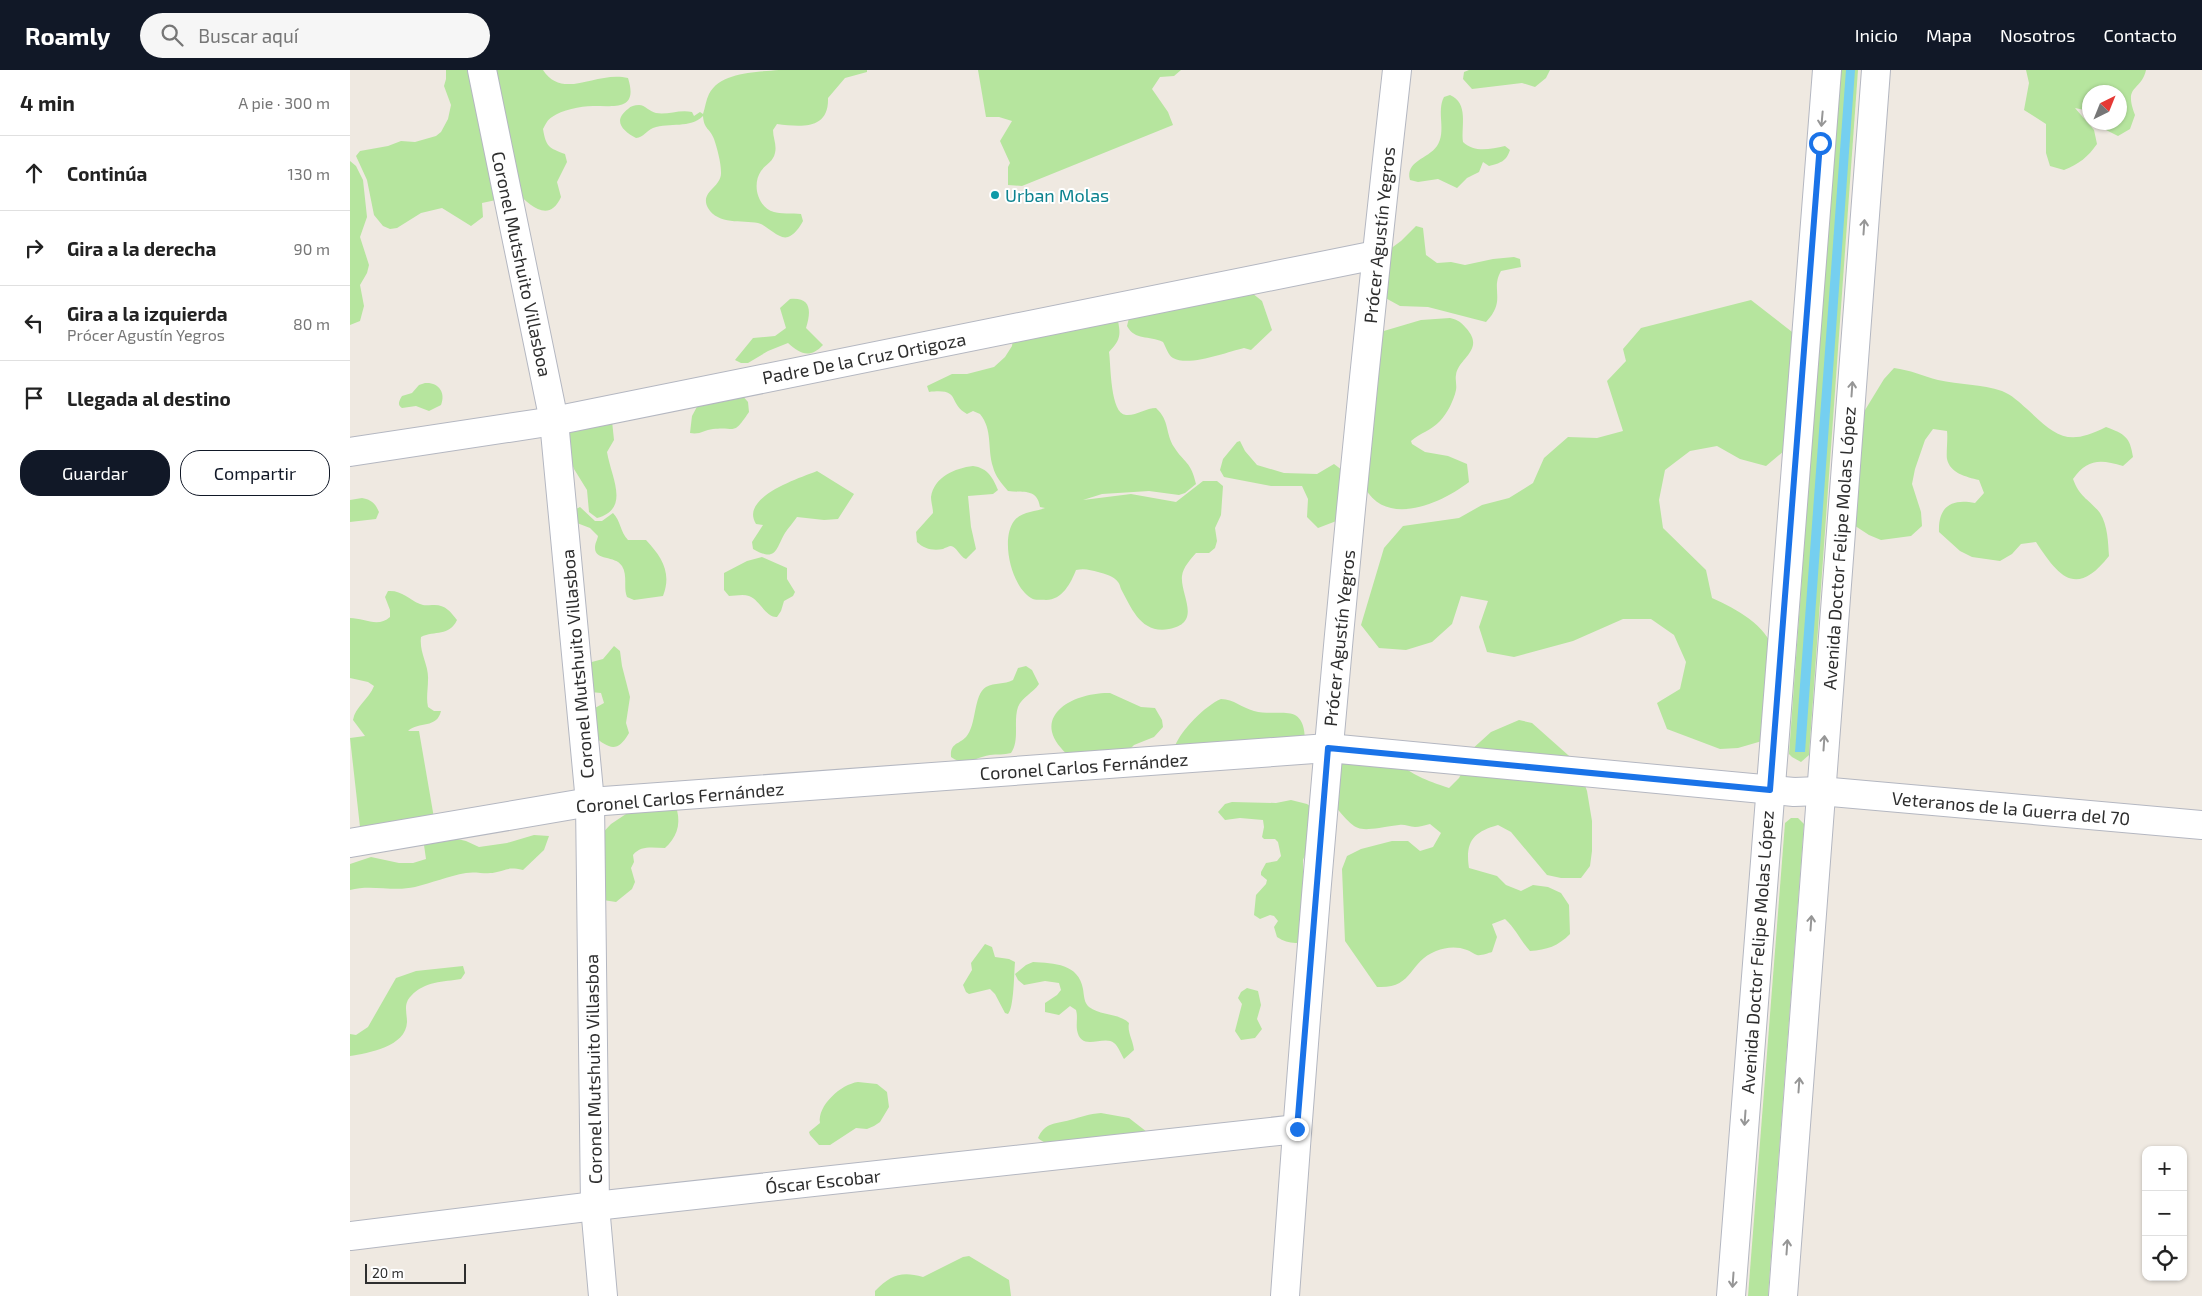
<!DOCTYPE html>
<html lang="es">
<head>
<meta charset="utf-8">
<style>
  :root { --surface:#fff; --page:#f6f6f6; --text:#222; --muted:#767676; --line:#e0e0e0; --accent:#111827 }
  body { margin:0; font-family:"Exo 2",sans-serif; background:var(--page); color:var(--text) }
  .controls { position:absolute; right:15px; bottom:15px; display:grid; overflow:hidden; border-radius:10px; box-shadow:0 1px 4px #0004 }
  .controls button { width:45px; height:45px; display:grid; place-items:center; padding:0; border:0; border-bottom:1px solid var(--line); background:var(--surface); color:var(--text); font:25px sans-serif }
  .compass { position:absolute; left:1732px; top:15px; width:45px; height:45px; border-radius:50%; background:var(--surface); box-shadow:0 1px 4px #0004; rotate:43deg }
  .scale { position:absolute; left:15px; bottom:12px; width:101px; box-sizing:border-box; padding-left:5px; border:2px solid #2e2e2e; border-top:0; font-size:14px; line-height:18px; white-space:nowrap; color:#2e2e2e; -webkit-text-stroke:4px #fff; paint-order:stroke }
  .stop { position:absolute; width:15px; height:15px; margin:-11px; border:4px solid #1a73e8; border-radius:50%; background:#fff }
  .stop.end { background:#1a73e8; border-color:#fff; box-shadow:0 1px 5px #0008 }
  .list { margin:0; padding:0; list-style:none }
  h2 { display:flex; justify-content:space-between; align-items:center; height:65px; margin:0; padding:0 20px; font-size:21px }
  h2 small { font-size:16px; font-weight:400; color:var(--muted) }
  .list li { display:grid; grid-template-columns:32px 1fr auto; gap:15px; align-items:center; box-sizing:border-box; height:75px; padding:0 20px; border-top:1px solid var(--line) }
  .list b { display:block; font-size:19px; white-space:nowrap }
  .list p { margin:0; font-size:16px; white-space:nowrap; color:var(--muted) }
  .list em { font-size:16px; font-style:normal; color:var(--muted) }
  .actions { display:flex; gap:10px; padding:15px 20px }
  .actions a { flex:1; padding:11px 0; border:1px solid var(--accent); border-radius:20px; text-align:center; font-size:18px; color:var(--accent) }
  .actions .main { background:var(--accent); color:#fff }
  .icon { flex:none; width:28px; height:28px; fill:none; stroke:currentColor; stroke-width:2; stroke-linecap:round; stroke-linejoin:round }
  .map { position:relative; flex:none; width:1852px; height:1226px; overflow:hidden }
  header { display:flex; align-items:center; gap:30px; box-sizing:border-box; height:70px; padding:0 25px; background:var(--accent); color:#fff }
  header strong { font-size:24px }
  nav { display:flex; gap:28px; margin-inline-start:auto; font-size:18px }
  .search { width:350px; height:45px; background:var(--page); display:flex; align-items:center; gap:12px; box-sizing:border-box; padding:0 18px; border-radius:28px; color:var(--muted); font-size:19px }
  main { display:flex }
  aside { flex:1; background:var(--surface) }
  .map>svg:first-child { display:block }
  .green { fill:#b6e59e }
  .water { fill:#75cff0 }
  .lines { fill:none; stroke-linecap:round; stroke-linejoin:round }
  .street-casing { stroke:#b4b7c1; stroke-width:30 }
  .secondary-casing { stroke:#b4b7c1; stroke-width:30 }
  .street { stroke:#fff; stroke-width:28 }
  .secondary { stroke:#fff; stroke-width:28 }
  .oneway { stroke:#969696 }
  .route { stroke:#1a73e8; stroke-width:6 }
  .culture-dot { fill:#0f9aa8; stroke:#fff; stroke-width:2 }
  .labels { text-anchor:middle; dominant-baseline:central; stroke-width:4; stroke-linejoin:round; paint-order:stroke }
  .culture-label { font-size:18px; fill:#0d838f; stroke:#fff; text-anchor:start }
  .street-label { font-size:18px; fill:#2e2e2e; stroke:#fff }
</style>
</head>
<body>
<header>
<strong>Roamly</strong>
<div class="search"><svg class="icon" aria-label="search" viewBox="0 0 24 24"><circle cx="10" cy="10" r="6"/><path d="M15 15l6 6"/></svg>Buscar aquí</div>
<nav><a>Inicio</a><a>Mapa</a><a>Nosotros</a><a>Contacto</a></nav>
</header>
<main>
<aside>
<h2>4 min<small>A pie · 300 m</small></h2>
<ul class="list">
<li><svg class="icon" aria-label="ahead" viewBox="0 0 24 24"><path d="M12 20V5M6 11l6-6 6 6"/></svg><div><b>Continúa</b></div><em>130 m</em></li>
<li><svg class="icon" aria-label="right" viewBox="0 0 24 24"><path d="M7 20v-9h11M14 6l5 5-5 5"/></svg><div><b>Gira a la derecha</b></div><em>90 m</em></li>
<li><svg class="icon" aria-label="left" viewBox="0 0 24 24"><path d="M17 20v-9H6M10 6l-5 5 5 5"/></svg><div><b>Gira a la izquierda</b><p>Prócer Agustín Yegros</p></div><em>80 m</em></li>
<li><svg class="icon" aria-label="arrive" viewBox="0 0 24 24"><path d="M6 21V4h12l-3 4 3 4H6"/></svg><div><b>Llegada al destino</b></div></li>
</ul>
<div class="actions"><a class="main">Guardar</a><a>Compartir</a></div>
</aside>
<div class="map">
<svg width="1852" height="1226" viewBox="0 0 1852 1226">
  <rect width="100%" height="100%" fill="#efe9e1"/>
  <g class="green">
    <path d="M 96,0 L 125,0 L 146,130 L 132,133 L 133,147 L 121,156 L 92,138 L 71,143 L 47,158 L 40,159 L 33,156 L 24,145 L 17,110 L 6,86 L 10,81 L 38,76 L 51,71 L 65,72 L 86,66 L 91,62 L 98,49 L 101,35 L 94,16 L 96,9 Z"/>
    <path d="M 137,0 L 193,0 C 213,31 247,0 278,8 C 288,40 267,36 243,36 C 230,36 212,40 202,47 C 198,49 195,55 193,59 C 196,77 199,78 215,84 L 217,92 L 207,112 L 211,127 C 199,154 180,135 166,122 Z"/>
    <path d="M 429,0 L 517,0 L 517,2 L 495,8 L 478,28 C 479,60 451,57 427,54 L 423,60 C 423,68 427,75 425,83 C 423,92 416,94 411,101 C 402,114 407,137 424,142 C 429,144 443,143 451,144 L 453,151 C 450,157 444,165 438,167 C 428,170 417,155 408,153 C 392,150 368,155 358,138 C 349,121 372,118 371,102 C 371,92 367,78 364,69 C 360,58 354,60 353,46 C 340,59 320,52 303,58 C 296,61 294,67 286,68 C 273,61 262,51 278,39 C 281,36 284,35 289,35 C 295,35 300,42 306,43 C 318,45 330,39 342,42 L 344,46 L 350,42 L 353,44 C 355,38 356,30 359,24 C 370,2 407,2 429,0 Z"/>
    <path d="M 628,0 L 831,0 L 824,6 L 810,7 L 802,19 L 818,42 L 823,55 L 672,116 L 658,115 L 658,97 L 660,93 L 650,71 L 662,51 L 649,47 L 636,47 Z"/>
    <path d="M 1119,0 L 1200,0 L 1196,8 L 1185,17 L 1172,13 L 1122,19 L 1113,9 L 1114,2 Z"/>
    <path d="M 1489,0 L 1508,0 L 1459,685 L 1451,692 L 1442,687 L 1439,684 Z"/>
    <path d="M 1676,0 L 1796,0 C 1791,22 1773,14 1785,45 L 1780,59 L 1768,66 L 1756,60 L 1750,53 L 1770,52 L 1770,22 L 1740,22 L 1739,41 L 1725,38 L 1744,60 L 1747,74 C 1738,87 1729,94 1714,100 L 1700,96 L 1696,83 L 1696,54 L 1674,40 L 1679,13 Z"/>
    <path d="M 1100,25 C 1119,33 1111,56 1113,72 C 1125,83 1140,79 1155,76 L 1160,80 C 1156,92 1150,93 1139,96 L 1133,92 L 1129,102 L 1117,108 L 1107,118 L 1088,109 L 1068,112 L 1060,110 C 1055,91 1078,89 1087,76 C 1097,61 1086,42 1094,27 Z"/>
    <path d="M 0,91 L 6,96 L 13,110 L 17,147 L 10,167 L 19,195 L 17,203 L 10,215 L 14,236 L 10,251 L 0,255 Z"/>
    <path d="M 1066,156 L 1073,158 L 1076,185 L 1087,193 L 1101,192 L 1115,195 L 1143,189 L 1164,187 L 1170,189 L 1171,197 L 1151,201 C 1140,220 1157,230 1136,252 L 1078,237 L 1050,236 L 1030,225 L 1028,188 L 1051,171 Z"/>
    <path d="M 892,215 L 912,231 L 922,260 L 901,280 L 894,278 C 877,282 839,297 823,288 C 818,285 816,277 813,272 C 799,265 785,271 777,256 L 779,248 Z"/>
    <path d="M 440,229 C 462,227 461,242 456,258 L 473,275 C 460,289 450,284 438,273 L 418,281 L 398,293 L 391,293 L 385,290 L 403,268 L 425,266 L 436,258 L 430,238 Z"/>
    <path d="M 1401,230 L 1446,265 L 1440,376 L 1416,396 L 1390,389 L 1367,376 L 1340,381 L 1315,400 L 1309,430 L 1313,458 L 1356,500 L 1362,528 C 1388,540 1415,554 1425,582 C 1428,589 1414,658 1412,671 L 1388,678 L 1370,679 L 1317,659 L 1307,633 L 1330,619 L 1336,592 L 1324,565 L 1301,549 L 1273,549 L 1223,571 L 1164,587 L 1137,582 L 1129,557 L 1138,531 L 1111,526 L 1102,554 L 1082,572 L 1056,580 L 1029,578 L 1011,555 L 1034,478 L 1053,456 L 1109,448 L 1132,435 L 1159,428 L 1183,413 L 1194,388 L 1218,367 L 1247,368 L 1273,361 L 1257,311 L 1276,291 L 1273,279 L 1291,258 Z"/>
    <path d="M 1100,248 C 1108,250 1111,252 1116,258 C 1136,280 1108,288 1106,305 C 1105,310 1107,315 1106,320 C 1104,330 1097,344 1090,351 C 1082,360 1070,363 1061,371 L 1062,374 L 1075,382 L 1098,386 L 1117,394 L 1119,412 C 1092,433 1037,458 1015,418 L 1027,263 L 1071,250 Z"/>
    <path d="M 768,251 C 771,266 770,270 759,282 C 761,295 760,344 776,345 C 786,346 796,338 806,338 C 820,351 815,363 824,377 C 834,393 841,391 846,414 L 835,423 L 829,425 L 799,421 L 752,424 L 733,430 L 781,424 L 826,432 L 853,411 L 867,411 L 873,416 L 871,445 L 865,458 L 867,471 L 865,478 L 859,483 L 846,483 C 841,489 833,497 832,506 C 830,525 853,553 819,559 C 791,564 782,539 771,519 C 770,517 770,514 768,512 C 764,506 755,504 748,502 C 741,500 734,498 726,500 C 721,513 712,530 696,530 C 691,529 686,531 681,528 C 662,517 650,470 664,451 C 672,441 685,442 695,438 L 690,437 C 687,418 673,423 658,421 C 652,414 645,406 643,397 C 637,378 643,360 630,344 L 623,341 L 617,344 C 597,333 612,318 579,322 L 577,316 L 602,304 L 617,304 L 644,297 L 655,287 L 662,276 L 665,255 Z"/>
    <path d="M 1544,298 C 1560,300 1573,306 1588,310 C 1609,315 1632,314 1652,321 C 1662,325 1669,332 1677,339 C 1706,366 1717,377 1756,357 C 1775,364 1780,367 1783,387 L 1773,396 C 1750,389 1737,389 1723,409 C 1730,428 1739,429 1750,443 C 1758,456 1758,472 1759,486 C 1726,528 1709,507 1686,472 L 1671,474 L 1662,484 L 1650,491 L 1622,487 L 1610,481 L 1589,462 C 1588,437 1601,428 1625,433 L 1634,423 L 1629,410 C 1616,407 1600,403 1597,389 C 1596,384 1598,369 1597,361 L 1583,359 L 1575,370 L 1565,399 L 1562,414 L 1571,442 L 1572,456 L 1561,466 L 1531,470 L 1519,465 L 1493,448 L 1512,345 L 1534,309 Z"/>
    <path d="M 75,313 C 89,312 96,323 91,335 L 79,341 L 66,336 L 52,338 C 47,335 49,331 52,326 L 62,323 L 69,315 Z"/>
    <path d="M 391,324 L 398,332 L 399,342 C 382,367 387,356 363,359 C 354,360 350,365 340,363 L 342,346 L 349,333 Z"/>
    <path d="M 262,351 L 264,370 L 257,382 C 261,407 281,439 247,448 L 239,442 L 237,420 L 224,399 L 213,371 L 221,358 Z"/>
    <path d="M 890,371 L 895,381 L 907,395 L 934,403 L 967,404 L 984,394 L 992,400 L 989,450 L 968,458 L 957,447 L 958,429 L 952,416 L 921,416 L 874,407 L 870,400 L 873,389 L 887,372 Z"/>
    <path d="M 623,396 C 638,398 643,408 648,420 L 643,424 L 618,426 L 621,457 L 626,479 L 616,489 C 610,487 607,477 601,476 C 599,476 595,478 593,479 C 583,481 574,479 567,472 L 566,462 L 583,443 C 583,438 581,432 581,427 C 584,407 605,398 623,396 Z"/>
    <path d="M 467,401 L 504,424 L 488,449 L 474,450 L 447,447 C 443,453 438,458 435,463 C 426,478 427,493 403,479 L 402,472 L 413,455 L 406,454 C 389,427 450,408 467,401 Z"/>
    <path d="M 12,428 C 22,430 25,433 29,442 L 26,449 L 0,452 L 0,430 Z"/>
    <path d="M 230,437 L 245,451 L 252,451 L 263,443 C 271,451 270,462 278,470 L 296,470 C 312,487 322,503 313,526 L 284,530 L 277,527 C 273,517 278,506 272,496 C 265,485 245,491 245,478 C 245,473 247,471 248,466 L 240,458 L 227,453 L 224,440 Z"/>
    <path d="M 412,487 L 437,498 L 437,509 L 445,522 L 443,526 L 434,531 L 431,541 L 427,547 C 416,548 410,530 399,526 C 393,524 385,526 379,526 L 374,520 L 374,503 L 397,491 Z"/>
    <path d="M 38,521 C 52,520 58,529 70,534 C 74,536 78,535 82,535 C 95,534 100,541 107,550 C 99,567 85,560 71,567 C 69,583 79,595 78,610 C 78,619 76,628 78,637 L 84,641 L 91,641 C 87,659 69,651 58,661 L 69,661 L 84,748 L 10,757 L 0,668 L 15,666 L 3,650 C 5,637 19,629 24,616 L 18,612 L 0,608 L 0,548 C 14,548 28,558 40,547 L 40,540 L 35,527 Z"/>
    <path d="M 264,576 L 270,581 L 272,596 L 280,627 L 276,653 L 279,663 C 267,684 259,678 243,666 L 245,638 L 254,633 L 251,623 L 240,622 L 238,593 L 253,589 Z"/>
    <path d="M 676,596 L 682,600 L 689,614 C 683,623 672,627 668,637 C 663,652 670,670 661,683 C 654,685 647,684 640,685 C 625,687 616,698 601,687 C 600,673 608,675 616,667 C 627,655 623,625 636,617 C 645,612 654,615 663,610 L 668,598 Z"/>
    <path d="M 760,623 L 791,637 L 805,638 L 812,650 L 813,657 L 804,667 L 784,675 L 768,691 L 717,684 C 677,647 723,622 760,623 Z"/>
    <path d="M 871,629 C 884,629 892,638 904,641 C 929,648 954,630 955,670 L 825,676 C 831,660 856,635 871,629 Z"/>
    <path d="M 1169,650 L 1182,653 L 1227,693 L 1237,721 L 1242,751 L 1242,781 L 1240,796 L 1231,808 L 1211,808 L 1197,805 L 1161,762 L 1148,755 C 1123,762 1115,772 1119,798 L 1147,806 L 1156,815 L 1171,821 L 1183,815 L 1198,817 L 1211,823 L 1219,835 L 1220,864 C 1208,876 1197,880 1180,881 C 1170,870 1166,859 1155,849 L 1142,854 L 1147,867 L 1142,882 C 1138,883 1131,886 1127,885 C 1124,884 1120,881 1117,880 C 1107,876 1096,877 1086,881 C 1058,892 1064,919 1027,917 L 995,871 L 992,799 L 997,786 L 1011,779 L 1042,771 L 1058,771 L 1070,781 L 1083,777 L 1091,763 L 1080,754 C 1075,755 1069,757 1065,757 C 1059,757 1055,754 1049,755 C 1004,761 1010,766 979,729 L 982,692 L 1033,681 C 1058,702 1068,708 1099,718 L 1109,708 L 1116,695 L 1120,681 L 1141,662 Z"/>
    <path d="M 941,730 L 957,734 L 964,739 L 957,780 L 953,790 L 954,872 C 944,874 936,873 927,867 L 924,857 L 928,851 L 924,846 L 920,845 L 910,849 L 904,845 L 906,825 L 916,814 L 917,810 L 911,805 L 911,802 L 916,793 L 927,791 L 931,786 L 928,772 L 925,769 L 914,769 L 912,767 L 914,757 L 913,750 L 890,748 L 875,750 L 868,742 L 875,734 L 882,732 L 926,733 Z"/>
    <path d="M 321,736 L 327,740 C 331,756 326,768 315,778 C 303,778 291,775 283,785 L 284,792 L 281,798 L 285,812 L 282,819 L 266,832 L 253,830 L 246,770 L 261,754 L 279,742 Z"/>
    <path d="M 1441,748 L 1448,748 L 1454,754 L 1418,1226 L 1398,1226 L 1435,753 Z"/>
    <path d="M 184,765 L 199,766 L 194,780 L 173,800 C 159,797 159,799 147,802 C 137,805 126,801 116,803 C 98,806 82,813 65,817 C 43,822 21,814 0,820 L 0,794 L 21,787 L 49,793 L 63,793 L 76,789 L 74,775 L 103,768 L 116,771 L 129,777 L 157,773 Z"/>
    <path d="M 635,874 L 642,877 L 645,887 L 659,889 L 665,892 C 664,903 664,938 658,944 L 655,943 L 645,924 L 640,919 L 619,924 L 616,922 L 613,915 L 622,900 L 621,893 Z"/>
    <path d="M 683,892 C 704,893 729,894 733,919 C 734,925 734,933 739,937 C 751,946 769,943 779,953 C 777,962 783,970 784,980 L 774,989 C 771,984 768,976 764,973 C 754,964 731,983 727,960 C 726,953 728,947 726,940 L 720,936 L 709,945 L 695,942 L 695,933 L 707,925 L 711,920 L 709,913 L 695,911 L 674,915 L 668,910 L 665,904 L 676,895 Z"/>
    <path d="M 113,896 L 115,903 L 111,909 C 93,912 75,911 61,926 C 53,934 57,943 57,952 C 56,977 18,983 0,986 L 0,964 L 6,965 L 18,957 L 46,908 L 66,901 Z"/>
    <path d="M 897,918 L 908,921 L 911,935 L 907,949 L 912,959 L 905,968 L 891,970 L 885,961 L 892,934 L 888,928 L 891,922 Z"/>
    <path d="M 508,1012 L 527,1014 L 537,1022 L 539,1037 L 530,1052 L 524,1056 L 517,1059 L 506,1058 L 480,1075 L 469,1075 L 460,1065 L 459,1062 L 470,1053 C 467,1036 491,1014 508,1012 Z"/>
    <path d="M 751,1043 L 779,1048 L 797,1062 C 782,1077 769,1064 753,1066 C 734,1068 704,1083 688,1068 C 695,1052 706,1054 720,1050 C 731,1047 739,1044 751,1043 Z"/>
    <path d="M 619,1186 L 659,1210 L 661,1226 L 525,1226 L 525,1221 C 541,1205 551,1201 573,1207 L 613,1187 Z"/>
  </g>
  <path class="water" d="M 1496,0 L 1505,0 L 1455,682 L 1445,682 Z"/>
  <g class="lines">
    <defs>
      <g id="street">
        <path d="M 132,0 L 204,351 L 240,732 L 245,1136 L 253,1226"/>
        <path d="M 0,382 L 204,351 L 1026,185"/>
        <path d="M 0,773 L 240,732 L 978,678 L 1444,722 L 1470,721 L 1852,755"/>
        <path d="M 0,1166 L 245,1136 L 947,1059"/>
        <path d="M 935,1226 C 964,817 1001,408 1047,0"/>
      </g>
      <g id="secondary">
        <path d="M 1381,1226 L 1477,0"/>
        <path d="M 1433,1226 L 1526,0"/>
      </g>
    </defs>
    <use href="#street" class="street-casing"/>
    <use href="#secondary" class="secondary-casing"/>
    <use href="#street" class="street"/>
    <use href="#secondary" class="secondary"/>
  </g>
  <defs><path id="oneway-shaft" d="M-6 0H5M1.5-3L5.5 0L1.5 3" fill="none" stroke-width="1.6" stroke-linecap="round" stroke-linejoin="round" transform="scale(1.25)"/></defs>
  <g class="oneway">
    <use href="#oneway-shaft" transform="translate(1472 49) rotate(95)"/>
    <use href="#oneway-shaft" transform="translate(1514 157) rotate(-86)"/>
    <use href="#oneway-shaft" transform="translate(1502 319) rotate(-86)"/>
    <use href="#oneway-shaft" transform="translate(1474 673) rotate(-86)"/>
    <use href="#oneway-shaft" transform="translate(1461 853) rotate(-86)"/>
    <use href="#oneway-shaft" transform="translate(1449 1015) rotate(-86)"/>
    <use href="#oneway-shaft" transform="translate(1395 1048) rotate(94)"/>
    <use href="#oneway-shaft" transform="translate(1437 1177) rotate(-86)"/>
    <use href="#oneway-shaft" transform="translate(1383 1210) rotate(94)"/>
  </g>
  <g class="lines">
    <path class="route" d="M 947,1059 L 978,678 L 1420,720 L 1470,73"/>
  </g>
  <circle class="culture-dot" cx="645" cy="125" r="5"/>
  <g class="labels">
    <g class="culture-label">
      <text x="655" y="125">Urban Molas</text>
    </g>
    <g class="street-label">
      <text transform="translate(1029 165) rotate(-84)">Prócer Agustín Yegros</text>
      <text transform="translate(172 194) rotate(78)">Coronel Mutshuito Villasboa</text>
      <text transform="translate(514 288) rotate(-11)">Padre De la Cruz Ortigoza</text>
      <text transform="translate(1489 478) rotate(-86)">Avenida Doctor Felipe Molas López</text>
      <text transform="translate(989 568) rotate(-84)">Prócer Agustín Yegros</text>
      <text transform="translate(227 594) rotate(-95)">Coronel Mutshuito Villasboa</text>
      <text transform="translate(734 696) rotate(-4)">Coronel Carlos Fernández</text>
      <text transform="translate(330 727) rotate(-5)">Coronel Carlos Fernández</text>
      <text transform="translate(1661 738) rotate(5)">Veteranos de la Guerra del 70</text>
      <text transform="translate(1407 882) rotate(-86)">Avenida Doctor Felipe Molas López</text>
      <text transform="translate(243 999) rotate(-91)">Coronel Mutshuito Villasboa</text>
      <text transform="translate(473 1111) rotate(-6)">Óscar Escobar</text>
    </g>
  </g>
</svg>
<div class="controls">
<button>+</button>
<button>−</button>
<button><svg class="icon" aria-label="locate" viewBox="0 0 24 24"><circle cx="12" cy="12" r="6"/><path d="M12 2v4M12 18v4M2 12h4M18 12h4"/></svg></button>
</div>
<svg class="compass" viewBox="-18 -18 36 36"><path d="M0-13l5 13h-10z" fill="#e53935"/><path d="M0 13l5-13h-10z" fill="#767676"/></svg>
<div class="scale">20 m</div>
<div class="stop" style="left:1470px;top:73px"></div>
<div class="stop end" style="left:947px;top:1059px"></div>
</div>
</main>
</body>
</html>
